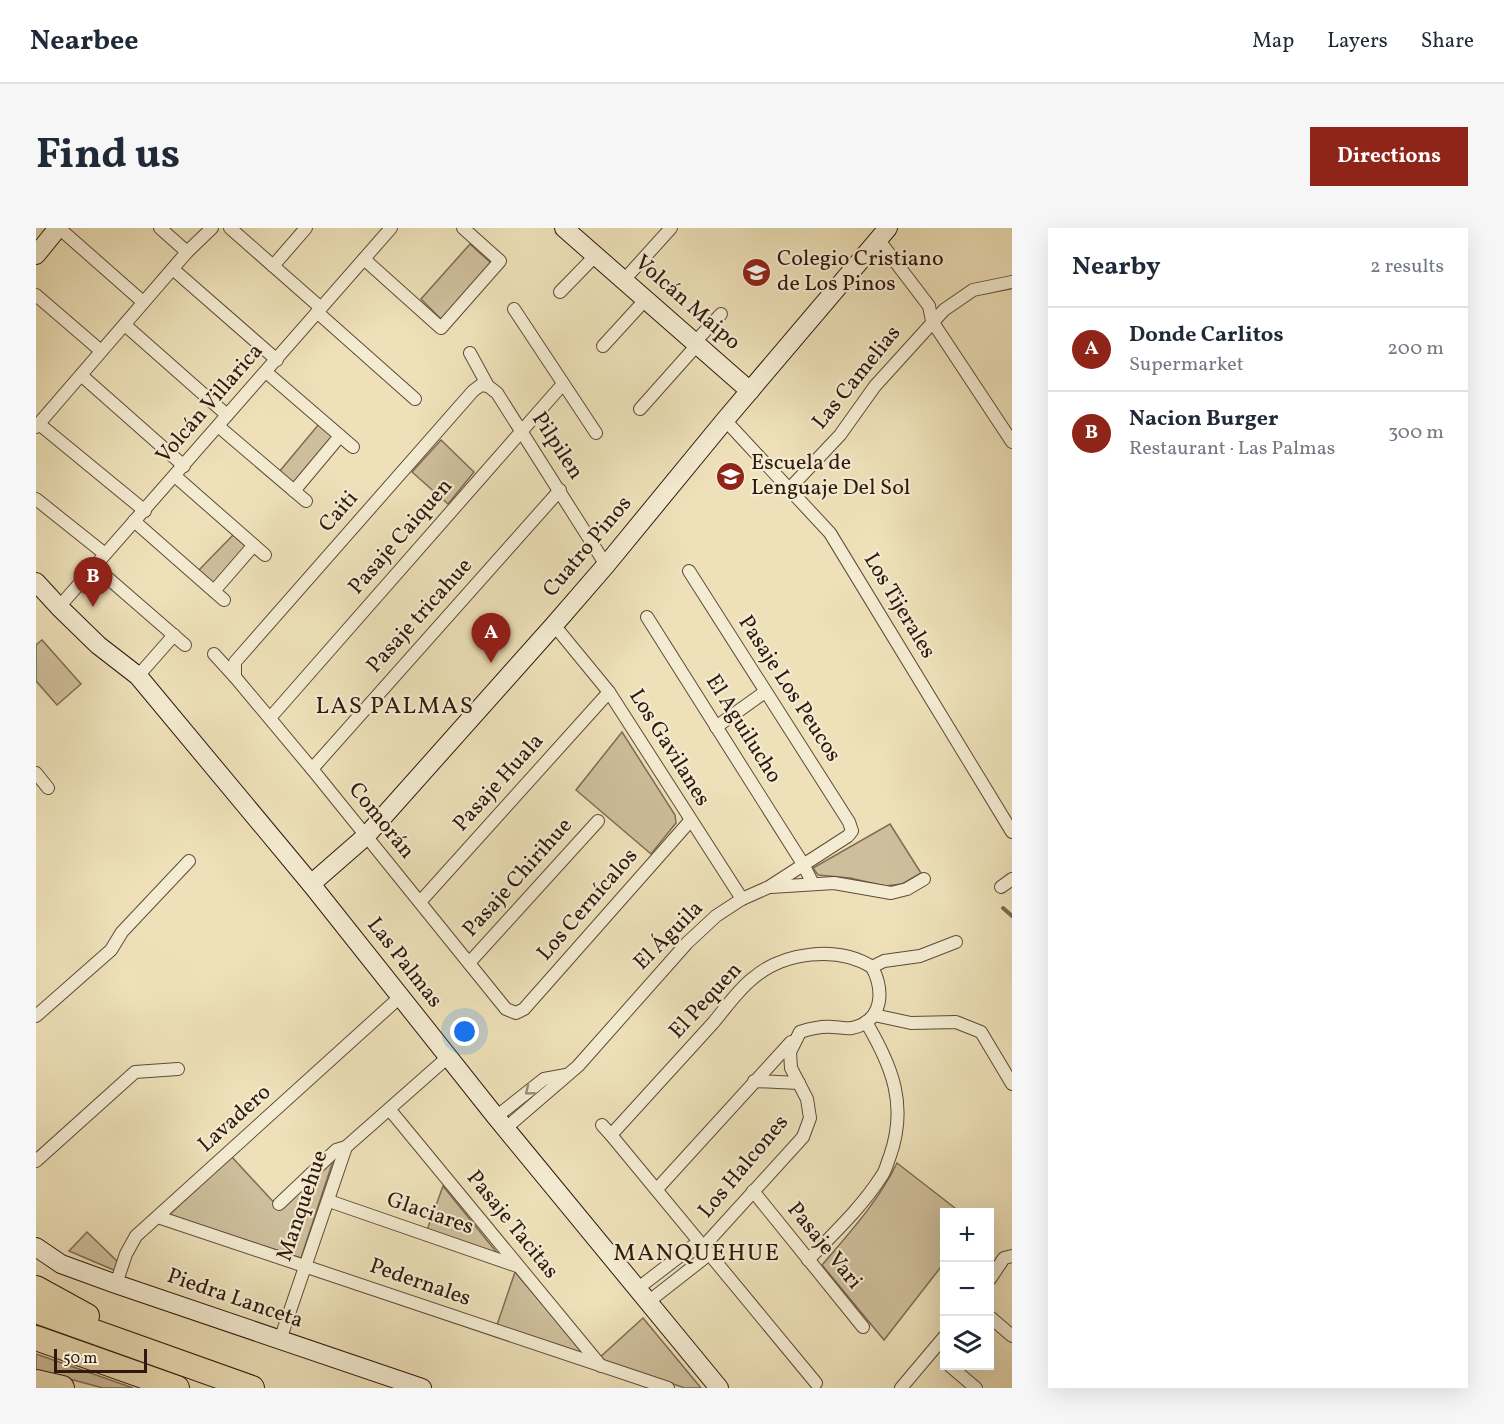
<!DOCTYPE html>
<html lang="en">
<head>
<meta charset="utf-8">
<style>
  :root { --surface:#fff; --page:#f6f6f7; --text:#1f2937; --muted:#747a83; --line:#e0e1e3; --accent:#8f2418 }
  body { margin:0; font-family:Vollkorn,serif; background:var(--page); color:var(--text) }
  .controls { position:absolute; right:18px; bottom:18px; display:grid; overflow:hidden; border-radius:0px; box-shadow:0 6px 24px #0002 }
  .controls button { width:54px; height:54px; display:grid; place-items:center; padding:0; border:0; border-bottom:2px solid var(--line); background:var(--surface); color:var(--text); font:30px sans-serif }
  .scale { position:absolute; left:18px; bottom:15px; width:93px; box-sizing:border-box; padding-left:6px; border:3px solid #2f180d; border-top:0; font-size:16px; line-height:21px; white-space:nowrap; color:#2f180d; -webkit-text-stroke:4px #f4ecd2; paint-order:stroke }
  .you { position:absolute; left:429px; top:804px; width:21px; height:21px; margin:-15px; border:4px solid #fff; border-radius:50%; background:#1a73e8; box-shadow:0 0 0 9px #1a73e833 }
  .badge { display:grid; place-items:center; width:39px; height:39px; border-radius:50%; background:var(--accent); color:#fff; font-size:20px; font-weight:700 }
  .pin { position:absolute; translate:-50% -50px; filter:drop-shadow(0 2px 3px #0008) }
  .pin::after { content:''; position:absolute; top:32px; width:21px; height:18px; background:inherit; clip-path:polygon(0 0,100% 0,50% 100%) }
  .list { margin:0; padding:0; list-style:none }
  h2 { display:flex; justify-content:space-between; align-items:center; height:78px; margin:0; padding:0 24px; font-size:26px }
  h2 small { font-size:20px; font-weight:400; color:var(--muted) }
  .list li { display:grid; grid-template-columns:39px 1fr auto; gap:18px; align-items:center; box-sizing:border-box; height:84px; padding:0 24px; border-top:2px solid var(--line) }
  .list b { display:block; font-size:22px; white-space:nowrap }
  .list p { margin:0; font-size:20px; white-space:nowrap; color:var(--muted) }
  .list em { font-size:20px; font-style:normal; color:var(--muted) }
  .icon { flex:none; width:33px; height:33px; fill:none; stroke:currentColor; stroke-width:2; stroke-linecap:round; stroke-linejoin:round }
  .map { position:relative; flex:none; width:976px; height:1160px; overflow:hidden; border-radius:0px }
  header { display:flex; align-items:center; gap:36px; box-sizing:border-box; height:84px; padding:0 30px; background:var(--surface); border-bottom:2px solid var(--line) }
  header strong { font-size:28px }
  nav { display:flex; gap:33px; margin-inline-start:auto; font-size:21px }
  .intro { display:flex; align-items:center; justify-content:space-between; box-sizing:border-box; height:144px; padding:0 36px }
  h1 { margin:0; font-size:42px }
  .button { padding:15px 27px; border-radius:0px; background:var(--accent); color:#fff; font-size:21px; font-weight:700 }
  main { display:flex; gap:36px; padding:0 36px }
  aside { flex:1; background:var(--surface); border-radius:0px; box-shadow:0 6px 24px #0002 }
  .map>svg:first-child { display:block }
  .green { fill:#cebf9c; stroke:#7e6c54; stroke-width:1.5 }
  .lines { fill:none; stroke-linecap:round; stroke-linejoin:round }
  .stream { stroke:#7b6851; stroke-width:4 }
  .street-casing { stroke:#5f4a38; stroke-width:14 }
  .secondary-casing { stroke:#2f180d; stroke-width:20 }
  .highway-casing { stroke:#2f180d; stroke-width:26 }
  .street { stroke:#f4ecd2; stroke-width:12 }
  .secondary { stroke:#f4ecd2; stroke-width:18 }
  .highway { stroke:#eee1b9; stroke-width:24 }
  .oneway { stroke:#9b8d79 }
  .labels { text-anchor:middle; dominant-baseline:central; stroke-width:4.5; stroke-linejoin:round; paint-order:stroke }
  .poi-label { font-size:22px; fill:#2f180d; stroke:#f4ecd2; text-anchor:start }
  .street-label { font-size:22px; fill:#2f180d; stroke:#f4ecd2 }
  .neighbourhood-label { font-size:24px; letter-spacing:1.5px; fill:#2f180d; stroke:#f4ecd2 }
</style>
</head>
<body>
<header>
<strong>Nearbee</strong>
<nav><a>Map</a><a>Layers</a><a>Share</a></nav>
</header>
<div class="intro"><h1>Find us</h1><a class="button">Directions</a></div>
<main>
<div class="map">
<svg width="976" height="1160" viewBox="0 0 976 1160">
  <rect width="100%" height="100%" fill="#eee1b9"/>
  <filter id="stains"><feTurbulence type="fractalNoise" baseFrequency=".00333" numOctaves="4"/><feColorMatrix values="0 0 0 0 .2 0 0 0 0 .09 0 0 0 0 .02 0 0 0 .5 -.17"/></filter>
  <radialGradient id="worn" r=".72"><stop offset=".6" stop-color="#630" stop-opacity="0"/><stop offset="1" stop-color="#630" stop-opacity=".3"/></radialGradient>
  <g class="green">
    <path d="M 434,16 L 455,35 L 406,92 L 385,71 Z"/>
    <path d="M 283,196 L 300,209 L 258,257 L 243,244 Z"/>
    <path d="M 405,212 L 438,244 L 412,276 L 376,244 Z"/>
    <path d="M 198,306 L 215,321 L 179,362 L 162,343 Z"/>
    <path d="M 6,412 L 45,456 L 21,477 L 0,453 L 0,417 Z"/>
    <path d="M 586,504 L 639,587 L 640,595 L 615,626 L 540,562 Z"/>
    <path d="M 854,596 L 885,645 L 866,656 L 849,658 L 814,650 L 782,647 L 777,640 Z"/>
    <path d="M 195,928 L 244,981 L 298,930 L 265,1030 L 133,987 Z"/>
    <path d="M 861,935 L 924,984 L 908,984 L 908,1035 L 848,1112 L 786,1037 C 814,1004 842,974 861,935 Z"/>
    <path d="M 407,958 L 462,1026 L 391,1002 Z"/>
    <path d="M 51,1004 L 84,1036 L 80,1043 L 33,1023 Z"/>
    <path d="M 479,1044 L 549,1126 L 461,1097 Z"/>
    <path d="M 607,1090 L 665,1160 L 649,1160 L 562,1131 Z"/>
    <path d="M 0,1126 L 97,1160 L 67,1160 L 0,1142 Z"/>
  </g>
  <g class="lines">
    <path class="stream" d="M 967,680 L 976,688"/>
    <defs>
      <g id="street">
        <path d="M 23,0 L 107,74"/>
        <path d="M 124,0 L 151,24"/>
        <path d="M 194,0 L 285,80"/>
        <path d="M 842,11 L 893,78 L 896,93 L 976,214"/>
        <path d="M 328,31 L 405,100 L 464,33 L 427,0"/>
        <path d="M 237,38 L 270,0"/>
        <path d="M 138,42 L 241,132"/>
        <path d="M 588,52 L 635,0"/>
        <path d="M 524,64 L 559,28"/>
        <path d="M 0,67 L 65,123"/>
        <path d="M 478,81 L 560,205"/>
        <path d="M 281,84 L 379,171"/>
        <path d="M 89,97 L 191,187"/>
        <path d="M 659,114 L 685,86"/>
        <path d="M 567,118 L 610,71"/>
        <path d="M 434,125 L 452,158 L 461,165 L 570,337"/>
        <path d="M 230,144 L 317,219"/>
        <path d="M 45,147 L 148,238"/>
        <path d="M 604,181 L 661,117"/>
        <path d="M 689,192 L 794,305 L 976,604"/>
        <path d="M 3,196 L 109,283"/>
        <path d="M 182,198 L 270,273"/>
        <path d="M 0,199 L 151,24 L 176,0"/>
        <path d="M 139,248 L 229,327"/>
        <path d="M 754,260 L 804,207 L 839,158 L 908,82 L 937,62 L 976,54"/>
        <path d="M 258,263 L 304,208"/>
        <path d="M 0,271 L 69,326"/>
        <path d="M 98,293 L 188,372"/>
        <path d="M 58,338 L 149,417"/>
        <path d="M 178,363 L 217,318"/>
        <path d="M 23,379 L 355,0"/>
        <path d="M 611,389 L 767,636 L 777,656"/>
        <path d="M 518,397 L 573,464 L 706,671"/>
        <path d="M 178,426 L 199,449 L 276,541 L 470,781 L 480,785 L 488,781 L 654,593"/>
        <path d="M 102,448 L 138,407"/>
        <path d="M 199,449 L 199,434 L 437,163 L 445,157 L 452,158"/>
        <path d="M 234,490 L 527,156"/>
        <path d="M 680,499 L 729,464"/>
        <path d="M 276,541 L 524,262"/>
        <path d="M 0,545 L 12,560"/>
        <path d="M 735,659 L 798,655 L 855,665 L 871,661 L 888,651"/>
        <path d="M 965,659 L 976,651"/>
        <path d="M 384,674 L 573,464"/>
        <path d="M 433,735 L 562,593"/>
        <path d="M 836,739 L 848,733 L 884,728 L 920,714"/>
        <path d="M 838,787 L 875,795 L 920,794 L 945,804 L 976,856"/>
        <path d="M 0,788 L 75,722 L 86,704 L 153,633"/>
        <path d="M 718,853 L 763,855"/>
        <path d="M 354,882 L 565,1138"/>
        <path d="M 460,889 L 508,851 L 530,847"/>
        <path d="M 566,897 L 575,907 C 609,870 643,832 677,795 C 689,781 701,763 716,751 C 747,724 801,717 836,739"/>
        <path d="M 470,900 L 542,838 L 651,715 L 680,688 L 706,671 L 733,659 L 812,608 L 816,603 L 813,594 L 653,343"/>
        <path d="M 575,907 L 780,1155"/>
        <path d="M 0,933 L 99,844 L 142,841"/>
        <path d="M 621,961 L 755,814"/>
        <path d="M 717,963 L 827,1099"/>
        <path d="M 293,973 L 481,1038"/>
        <path d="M 243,976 L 300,922 L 310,919"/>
        <path d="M 122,989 L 632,1160"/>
        <path d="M 772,1032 C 798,1005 825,980 845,949 C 850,943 851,935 854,928 C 872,877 856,838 830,794"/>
        <path d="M 954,1051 L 968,1030 L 976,1028"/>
        <path d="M 80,1056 L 90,1026 L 100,1008 L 364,769"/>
        <path d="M 601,1061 L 657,1018 L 667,1019"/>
        <path d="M 612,1074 L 667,1031 L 667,1019 L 767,909 L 774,890 L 771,871 L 755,840 L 754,824 L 764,804 C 776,800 785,798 797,799 C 803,799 810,801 816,800 C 848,793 848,762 836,739"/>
        <path d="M 954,1089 L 976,1108"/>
        <path d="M 244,1112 L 310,919 L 412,829"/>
        <path d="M 914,1138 L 940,1160"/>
        <path d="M 865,1160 L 908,1109"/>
      </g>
      <g id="secondary">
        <path d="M 528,0 L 714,163"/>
        <path d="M 0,27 L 22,0"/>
        <path d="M 0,354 L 23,379 L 62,417 L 102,448 L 275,656 L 460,889 L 683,1160"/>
        <path d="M 275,656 L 330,608 L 518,397 L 570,337 L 689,192 L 852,0"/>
        <path d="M 0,1019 L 25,1036 L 80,1056 L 386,1160"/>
      </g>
      <g id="highway">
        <path d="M 0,1060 L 51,1088"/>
        <path d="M 0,1083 L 216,1160"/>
        <path d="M 0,1110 L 141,1160"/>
        <path d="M 0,1154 L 26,1160"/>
      </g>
    </defs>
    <use href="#street" class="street-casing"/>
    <use href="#secondary" class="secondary-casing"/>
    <use href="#highway" class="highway-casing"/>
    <use href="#street" class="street"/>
    <use href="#secondary" class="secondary"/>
    <use href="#highway" class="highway"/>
  </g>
  <defs><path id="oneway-chevron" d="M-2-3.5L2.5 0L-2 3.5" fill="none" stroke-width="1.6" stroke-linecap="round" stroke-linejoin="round" transform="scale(1.5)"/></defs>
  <use class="oneway" href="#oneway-chevron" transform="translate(493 863) rotate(141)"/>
  <defs>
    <symbol id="school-disc" viewBox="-11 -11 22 22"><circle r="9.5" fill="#8f2418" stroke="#f4ecd2"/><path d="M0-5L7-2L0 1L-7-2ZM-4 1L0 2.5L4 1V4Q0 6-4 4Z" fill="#fff"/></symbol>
  </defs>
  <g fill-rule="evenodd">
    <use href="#school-disc" x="704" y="28" width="33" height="33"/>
    <use href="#school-disc" x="678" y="232" width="33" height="33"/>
  </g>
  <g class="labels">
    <g class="poi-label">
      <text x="741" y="31">Colegio Cristiano<tspan x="741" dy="25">de Los Pinos</tspan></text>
      <text x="715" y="235">Escuela de<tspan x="715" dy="25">Lenguaje Del Sol</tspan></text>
    </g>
    <g class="street-label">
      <text transform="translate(651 75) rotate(41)">Volcán Maipo</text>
      <text transform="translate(821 150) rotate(-51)">Las Camelias</text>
      <text transform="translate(174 176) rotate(-49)">Volcán Villarica</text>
      <text transform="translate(521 218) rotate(57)">Pilpilen</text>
      <text transform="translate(303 284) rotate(-49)">Caiti</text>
      <text transform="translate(365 309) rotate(-49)">Pasaje Caiquen</text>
      <text transform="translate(552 319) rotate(-50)">Cuatro Pinos</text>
      <text transform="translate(863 378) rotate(59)">Los Tijerales</text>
      <text transform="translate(384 388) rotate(-48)">Pasaje tricahue</text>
      <text transform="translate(753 461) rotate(57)">Pasaje Los Peucos</text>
      <text transform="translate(707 501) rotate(58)">El Aguilucho</text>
      <text transform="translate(633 520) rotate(58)">Los Gavilanes</text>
      <text transform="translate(463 555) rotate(-48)">Pasaje Huala</text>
      <text transform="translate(345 593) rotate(51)">Comorán</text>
      <text transform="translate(482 650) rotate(-48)">Pasaje Chirihue</text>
      <text transform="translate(552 677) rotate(-49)">Los Cernícalos</text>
      <text transform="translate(633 708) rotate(-45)">El Águila</text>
      <text transform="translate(368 735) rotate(52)">Las Palmas</text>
      <text transform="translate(670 773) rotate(-47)">El Pequen</text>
      <text transform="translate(199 891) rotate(-42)">Lavadero</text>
      <text transform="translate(708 939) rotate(-50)">Los Halcones</text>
      <text transform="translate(267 978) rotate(-71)">Manquehue</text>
      <text transform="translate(394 986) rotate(19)">Glaciares</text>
      <text transform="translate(476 997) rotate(51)">Pasaje Tacitas</text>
      <text transform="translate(788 1018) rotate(51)">Pasaje Vari</text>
      <text transform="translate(384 1055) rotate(19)">Pedernales</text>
      <text transform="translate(199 1071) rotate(19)">Piedra Lanceta</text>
    </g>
    <g class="neighbourhood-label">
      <text x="359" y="479">LAS PALMAS</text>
      <text x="661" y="1026">MANQUEHUE</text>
    </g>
  </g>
  <rect width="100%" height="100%" filter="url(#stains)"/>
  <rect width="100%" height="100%" fill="url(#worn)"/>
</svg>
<div class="controls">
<button>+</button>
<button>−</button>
<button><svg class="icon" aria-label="layers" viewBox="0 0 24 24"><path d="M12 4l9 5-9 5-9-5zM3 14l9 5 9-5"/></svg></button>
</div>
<div class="scale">50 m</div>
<div class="you"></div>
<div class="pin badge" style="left:455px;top:435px">A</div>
<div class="pin badge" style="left:57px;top:379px">B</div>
</div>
<aside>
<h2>Nearby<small>2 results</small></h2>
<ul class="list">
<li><span class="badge">A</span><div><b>Donde Carlitos</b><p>Supermarket</p></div><em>200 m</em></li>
<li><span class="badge">B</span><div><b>Nacion Burger</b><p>Restaurant · Las Palmas</p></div><em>300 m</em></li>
</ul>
</aside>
</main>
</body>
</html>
